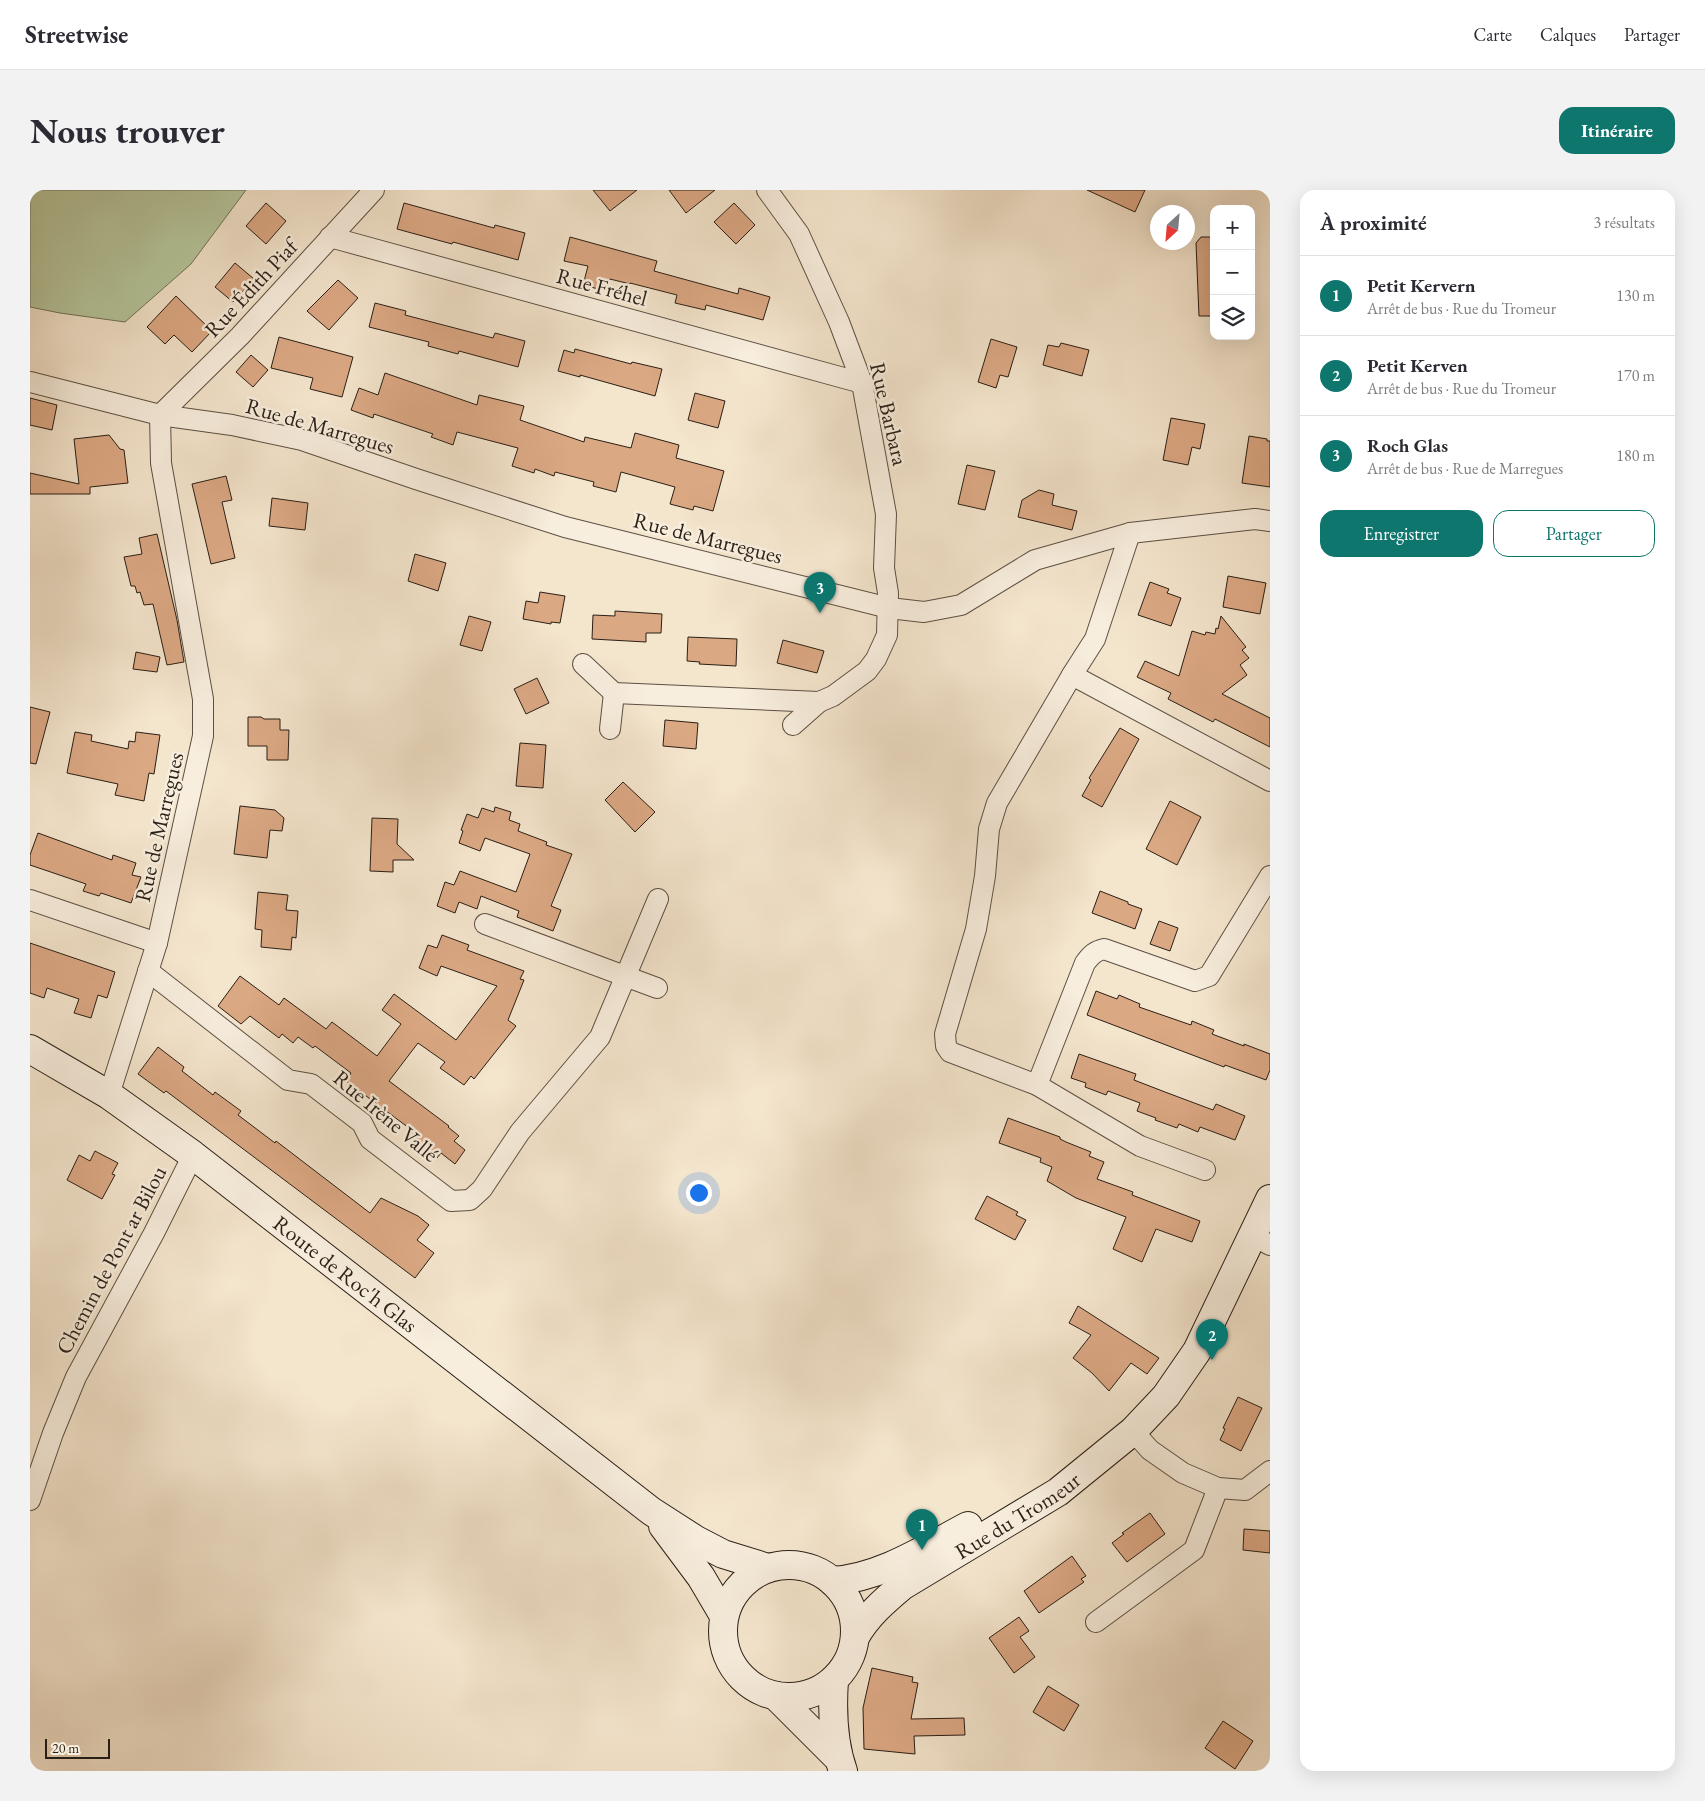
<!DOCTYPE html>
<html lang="fr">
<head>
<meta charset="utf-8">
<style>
  :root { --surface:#fff; --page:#f2f2f3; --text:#2b2b33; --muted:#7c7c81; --line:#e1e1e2; --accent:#0f766e }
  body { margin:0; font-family:"EB Garamond",serif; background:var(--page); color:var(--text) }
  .controls { position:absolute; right:15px; top:15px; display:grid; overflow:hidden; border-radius:10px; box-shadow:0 5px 20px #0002 }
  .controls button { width:45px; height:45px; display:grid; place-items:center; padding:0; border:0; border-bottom:1px solid var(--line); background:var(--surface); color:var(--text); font:25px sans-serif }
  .compass { position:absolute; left:1120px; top:15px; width:45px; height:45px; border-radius:50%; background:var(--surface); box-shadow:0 5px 20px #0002; rotate:206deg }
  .scale { position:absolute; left:15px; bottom:12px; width:65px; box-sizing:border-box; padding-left:5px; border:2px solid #2a1f15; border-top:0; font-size:14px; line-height:18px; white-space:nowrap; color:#2a1f15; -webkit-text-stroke:4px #f8eede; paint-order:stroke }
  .you { position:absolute; left:668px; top:1002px; width:18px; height:18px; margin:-12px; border:4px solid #fff; border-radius:50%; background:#1a73e8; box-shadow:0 0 0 8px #1a73e833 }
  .badge { display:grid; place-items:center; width:32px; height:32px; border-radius:50%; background:var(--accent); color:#fff; font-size:16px; font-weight:700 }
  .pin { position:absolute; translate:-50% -41px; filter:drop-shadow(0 1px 2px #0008) }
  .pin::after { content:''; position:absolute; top:26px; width:18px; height:15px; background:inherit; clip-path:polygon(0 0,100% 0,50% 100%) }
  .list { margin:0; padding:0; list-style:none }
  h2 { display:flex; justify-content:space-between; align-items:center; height:65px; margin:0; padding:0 20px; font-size:21px }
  h2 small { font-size:16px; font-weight:400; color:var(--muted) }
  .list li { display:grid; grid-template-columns:32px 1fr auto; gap:15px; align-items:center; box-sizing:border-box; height:80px; padding:0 20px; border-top:1px solid var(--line) }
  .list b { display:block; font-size:19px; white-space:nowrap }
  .list p { margin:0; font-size:16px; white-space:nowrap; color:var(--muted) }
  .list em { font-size:16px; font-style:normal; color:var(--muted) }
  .actions { display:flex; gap:10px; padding:15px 20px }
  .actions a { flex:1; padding:11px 0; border:1px solid var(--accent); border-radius:15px; text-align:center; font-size:18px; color:var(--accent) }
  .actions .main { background:var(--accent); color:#fff }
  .icon { flex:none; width:28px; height:28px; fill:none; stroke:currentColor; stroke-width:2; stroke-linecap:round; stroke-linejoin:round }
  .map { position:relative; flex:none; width:1240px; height:1581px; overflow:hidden; border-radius:15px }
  header { display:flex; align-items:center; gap:30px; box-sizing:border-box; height:70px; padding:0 25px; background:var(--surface); border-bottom:1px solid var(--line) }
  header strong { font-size:24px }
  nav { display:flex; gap:28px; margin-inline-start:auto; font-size:18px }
  .intro { display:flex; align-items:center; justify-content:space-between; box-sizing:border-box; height:120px; padding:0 30px }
  h1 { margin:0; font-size:35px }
  .button { padding:12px 22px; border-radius:15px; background:var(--accent); color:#fff; font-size:18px; font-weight:700 }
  main { display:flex; gap:30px; padding:0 30px }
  aside { flex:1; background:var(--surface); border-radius:15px; box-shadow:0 5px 20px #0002 }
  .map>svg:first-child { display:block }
  .green { fill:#b6c69c; stroke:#707258 }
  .building { fill:#dba884; stroke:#2a1f15 }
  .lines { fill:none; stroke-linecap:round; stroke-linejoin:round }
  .street-casing { stroke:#5c5043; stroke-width:22 }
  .secondary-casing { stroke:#2a1f15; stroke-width:30 }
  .street { stroke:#f8eede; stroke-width:20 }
  .secondary { stroke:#f8eede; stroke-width:28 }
  .labels { text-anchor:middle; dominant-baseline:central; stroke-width:5; stroke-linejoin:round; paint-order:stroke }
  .street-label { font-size:22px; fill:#2a1f15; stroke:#f8eede }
</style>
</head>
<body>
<header>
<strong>Streetwise</strong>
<nav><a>Carte</a><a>Calques</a><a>Partager</a></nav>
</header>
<div class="intro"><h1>Nous trouver</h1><a class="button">Itinéraire</a></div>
<main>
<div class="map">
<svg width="1240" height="1581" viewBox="0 0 1240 1581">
  <rect width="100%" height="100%" fill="#f4e5cd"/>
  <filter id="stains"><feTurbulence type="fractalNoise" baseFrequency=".004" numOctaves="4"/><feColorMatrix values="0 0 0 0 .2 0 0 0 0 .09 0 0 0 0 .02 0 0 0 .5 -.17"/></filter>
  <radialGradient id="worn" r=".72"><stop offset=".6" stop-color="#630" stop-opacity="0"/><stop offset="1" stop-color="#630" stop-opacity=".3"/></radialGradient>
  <path class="green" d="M 0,0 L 216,0 L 161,74 L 95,132 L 30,123 L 0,117 Z"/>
  <g class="building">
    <path d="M 563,0 L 607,0 L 580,21 Z"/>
    <path d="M 639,0 L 685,0 L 656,23 Z"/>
    <path d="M 1057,0 L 1115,0 L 1105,22 Z"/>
    <path d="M 236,13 L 256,31 L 236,54 L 216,36 Z"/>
    <path d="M 374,13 L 464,38 L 465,35 L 495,43 L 488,70 L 423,52 L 422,54 L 367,39 Z"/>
    <path d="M 704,13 L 725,35 L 706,54 L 684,32 Z"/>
    <path d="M 540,47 L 627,71 L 624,81 L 708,104 L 709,98 L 740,107 L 733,130 L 676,115 L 675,120 L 645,113 L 647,105 L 600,93 L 600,94 L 580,89 L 576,101 L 553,95 L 558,76 L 534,71 Z"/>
    <path d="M 1171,47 L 1184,47 L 1184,126 L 1169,126 L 1166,53 Z"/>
    <path d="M 205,73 L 224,89 L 203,112 L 185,97 Z"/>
    <path d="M 308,90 L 328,108 L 299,140 L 277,121 Z"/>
    <path d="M 146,106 L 182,141 L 162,162 L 144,145 L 135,154 L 117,137 Z"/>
    <path d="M 345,113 L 376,121 L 375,125 L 463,148 L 465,143 L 495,151 L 488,177 L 429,161 L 428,164 L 398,156 L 399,152 L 339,137 Z"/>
    <path d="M 249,147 L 323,167 L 312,207 L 280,199 L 283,188 L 241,178 Z"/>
    <path d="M 961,149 L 987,157 L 978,187 L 970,185 L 966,198 L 948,192 Z"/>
    <path d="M 1031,153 L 1059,160 L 1052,186 L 1013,175 L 1018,155 L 1029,157 Z"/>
    <path d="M 545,159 L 601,174 L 602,172 L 632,179 L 625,206 L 550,185 L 550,187 L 528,181 L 534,160 L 544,163 Z"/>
    <path d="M 221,165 L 238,180 L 223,197 L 206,182 Z"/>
    <path d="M 355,183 L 447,215 L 449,205 L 494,216 L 490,230 L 554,252 L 555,247 L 601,258 L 605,243 L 649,255 L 646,268 L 694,281 L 683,321 L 664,316 L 663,320 L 640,314 L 645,297 L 591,282 L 586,302 L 563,296 L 564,292 L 525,282 L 524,286 L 505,279 L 504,283 L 482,276 L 488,258 L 427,242 L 423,255 L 401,247 L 403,244 L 344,224 L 343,228 L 321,220 L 329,198 L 348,205 Z"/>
    <path d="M 665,203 L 695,211 L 688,238 L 658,230 Z"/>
    <path d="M 0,208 L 27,215 L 22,240 L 0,235 Z"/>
    <path d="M 1141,228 L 1175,234 L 1170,259 L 1162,257 L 1158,275 L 1133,270 Z"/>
    <path d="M 79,245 L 90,259 L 94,260 L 98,293 L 60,297 L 60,304 L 0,304 L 0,283 L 49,294 L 44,249 Z"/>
    <path d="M 1219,246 L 1237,249 L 1237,251 L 1240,251 L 1240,297 L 1212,293 Z"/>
    <path d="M 937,275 L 965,281 L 955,320 L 928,314 Z"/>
    <path d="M 196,286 L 202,310 L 192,312 L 205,368 L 181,374 L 162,294 Z"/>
    <path d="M 1009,300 L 1024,304 L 1022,315 L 1047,321 L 1042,340 L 988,327 L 992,310 Z"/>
    <path d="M 242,308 L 278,313 L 275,340 L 239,336 Z"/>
    <path d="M 127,344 L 147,430 L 154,472 L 137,475 L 123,414 L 114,415 L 110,402 L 107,403 L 105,396 L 101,396 L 94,367 L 112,364 L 109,348 Z"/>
    <path d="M 385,364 L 416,373 L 408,401 L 378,391 Z"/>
    <path d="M 1198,386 L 1236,393 L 1230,424 L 1193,417 Z"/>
    <path d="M 1120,392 L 1139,399 L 1137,403 L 1151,408 L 1141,436 L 1108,425 Z"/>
    <path d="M 510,402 L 535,406 L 530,433 L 521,432 L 521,434 L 493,429 L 496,411 L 508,413 Z"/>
    <path d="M 585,421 L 632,424 L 631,443 L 616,443 L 616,452 L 562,449 L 563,425 L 585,426 Z"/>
    <path d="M 439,426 L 461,432 L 452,461 L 430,455 Z"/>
    <path d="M 1191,426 L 1216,457 L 1212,460 L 1219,468 L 1210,475 L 1217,485 L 1192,504 L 1240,528 L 1240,557 L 1185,529 L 1183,532 L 1138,509 L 1141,503 L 1107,487 L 1115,471 L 1149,486 L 1162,441 L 1175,445 L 1176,442 L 1185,444 L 1186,438 L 1188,439 Z"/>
    <path d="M 658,447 L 707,449 L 706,476 L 669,474 L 670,472 L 657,471 Z"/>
    <path d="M 753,450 L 794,461 L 787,483 L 747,473 Z"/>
    <path d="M 106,462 L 130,467 L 127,482 L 103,479 Z"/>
    <path d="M 507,488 L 519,513 L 496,524 L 484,499 Z"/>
    <path d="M 0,517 L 20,522 L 6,574 L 0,573 Z"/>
    <path d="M 218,527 L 231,527 L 234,529 L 250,529 L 250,540 L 259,540 L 258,570 L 237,570 L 237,556 L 218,556 Z"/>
    <path d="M 635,530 L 668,533 L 666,559 L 633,556 Z"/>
    <path d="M 1090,538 L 1109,549 L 1072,617 L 1052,606 L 1061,590 L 1059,588 Z"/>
    <path d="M 45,542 L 62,545 L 61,551 L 98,559 L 99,551 L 105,552 L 106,542 L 130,545 L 124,584 L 119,583 L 114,611 L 85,605 L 88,594 L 37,583 Z"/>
    <path d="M 490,553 L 516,555 L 513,598 L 486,596 Z"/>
    <path d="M 593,592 L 625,622 L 605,642 L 575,610 Z"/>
    <path d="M 1140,611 L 1171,627 L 1147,675 L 1116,659 Z"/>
    <path d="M 210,616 L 245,620 L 254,628 L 252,641 L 240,640 L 237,668 L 204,664 Z"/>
    <path d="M 465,617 L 481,622 L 479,630 L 490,634 L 488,641 L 517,652 L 516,655 L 542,664 L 521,716 L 531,720 L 523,741 L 487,727 L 489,721 L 451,706 L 447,719 L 429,712 L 425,723 L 407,716 L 415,692 L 424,695 L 430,681 L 486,702 L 500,664 L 455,648 L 450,661 L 429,653 L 433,641 L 431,640 L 437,624 L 448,628 L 452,618 L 464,622 Z"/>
    <path d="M 342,628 L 368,629 L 367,654 L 384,670 L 363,670 L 363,682 L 340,681 Z"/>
    <path d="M 8,643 L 82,670 L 83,665 L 106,673 L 102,685 L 111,687 L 101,713 L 71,703 L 69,706 L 53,701 L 56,694 L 0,675 L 0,665 Z"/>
    <path d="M 1070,701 L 1098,712 L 1098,714 L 1112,719 L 1105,739 L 1062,723 Z"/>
    <path d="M 228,702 L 258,705 L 256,720 L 268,721 L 266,748 L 262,747 L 261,760 L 231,757 L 232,740 L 225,739 Z"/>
    <path d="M 1129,731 L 1148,738 L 1140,761 L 1120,754 Z"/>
    <path d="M 412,745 L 439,755 L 437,760 L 494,781 L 490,789 L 494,790 L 478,830 L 486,836 L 444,889 L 441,886 L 434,895 L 410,878 L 415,872 L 388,853 L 359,891 L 419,936 L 418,937 L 429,946 L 424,951 L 435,960 L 425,974 L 411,963 L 407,968 L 376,943 L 379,938 L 316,891 L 321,883 L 285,856 L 283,858 L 268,847 L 263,853 L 252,844 L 249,848 L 220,826 L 211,834 L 188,816 L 210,786 L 249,815 L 254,808 L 296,839 L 302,832 L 347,866 L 371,834 L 352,820 L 364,804 L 426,850 L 467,796 L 411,776 L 407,786 L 389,778 L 398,755 L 407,758 Z"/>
    <path d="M 0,753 L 85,782 L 77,808 L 68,805 L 61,828 L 44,823 L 49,809 L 17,798 L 14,808 L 0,803 Z"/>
    <path d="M 1066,801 L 1087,809 L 1089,805 L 1110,814 L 1109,817 L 1161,835 L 1162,831 L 1184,840 L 1182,844 L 1214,856 L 1214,854 L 1240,864 L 1240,880 L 1236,890 L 1195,875 L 1194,877 L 1057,825 Z"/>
    <path d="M 128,857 L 154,877 L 152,881 L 183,905 L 185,902 L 211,921 L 208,925 L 245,953 L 246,951 L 340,1023 L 351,1008 L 388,1026 L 399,1035 L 387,1050 L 404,1063 L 385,1088 L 136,901 L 134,903 L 108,884 Z"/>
    <path d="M 1049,864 L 1106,884 L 1104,890 L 1135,902 L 1183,920 L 1186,914 L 1215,926 L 1205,950 L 1170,937 L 1168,942 L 1149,934 L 1147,938 L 1125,930 L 1126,928 L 1107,921 L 1110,913 L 1078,901 L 1076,905 L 1055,897 L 1056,893 L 1041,888 Z"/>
    <path d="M 978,928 L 1030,947 L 1030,949 L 1036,952 L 1061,962 L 1059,966 L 1074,972 L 1067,989 L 1103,1002 L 1102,1005 L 1170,1031 L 1162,1052 L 1126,1039 L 1112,1072 L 1083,1059 L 1096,1027 L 1046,1008 L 1029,998 L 1017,991 L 1022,977 L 1010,972 L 1011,968 L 969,953 Z"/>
    <path d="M 65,961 L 88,973 L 82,984 L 85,985 L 72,1009 L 37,990 L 49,965 L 60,971 Z"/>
    <path d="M 957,1006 L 988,1022 L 986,1025 L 996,1030 L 985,1050 L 945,1029 Z"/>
    <path d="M 1048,1116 L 1129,1168 L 1117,1184 L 1101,1173 L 1079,1201 L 1062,1183 L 1043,1168 L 1061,1145 L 1039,1133 Z"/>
    <path d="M 1208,1207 L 1232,1218 L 1211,1261 L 1190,1250 L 1195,1239 L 1193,1238 Z"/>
    <path d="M 1120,1323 L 1135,1344 L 1097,1372 L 1082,1353 L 1094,1344 L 1092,1343 Z"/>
    <path d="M 1214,1339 L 1240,1341 L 1240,1363 L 1213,1360 Z"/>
    <path d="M 1042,1366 L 1056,1386 L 1051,1389 L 1054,1392 L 1009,1423 L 994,1401 Z"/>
    <path d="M 989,1427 L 999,1441 L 990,1447 L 1005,1467 L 984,1483 L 959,1448 Z"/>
    <path d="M 842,1478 L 883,1487 L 882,1492 L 888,1493 L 881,1529 L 934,1528 L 935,1545 L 884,1546 L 885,1564 L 834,1559 L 833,1518 Z"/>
    <path d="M 1018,1496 L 1049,1515 L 1034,1541 L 1003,1522 Z"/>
    <path d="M 1193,1531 L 1223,1551 L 1205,1579 L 1175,1558 Z"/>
  </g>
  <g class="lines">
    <defs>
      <g id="street">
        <path d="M 300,47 L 832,193"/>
        <path d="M 0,192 L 130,225 L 202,235 L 272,250 L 386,289 L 535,337 L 859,418 L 894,422 L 931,415 L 1005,370 L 1100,343 L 1225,329 L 1240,331"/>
        <path d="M 130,225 L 210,146 L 344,0"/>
        <path d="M 1100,343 L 1065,449 L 1042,485 L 1240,591"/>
        <path d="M 553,474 L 584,503 L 789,512 L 803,506 L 837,481 L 846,469 L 857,445 L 858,403 L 854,378 L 856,324 L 832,193 L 809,132 L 769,44 L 737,0"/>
        <path d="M 1042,485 L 967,613 L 959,639 L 955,686 L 946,739 L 915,844 L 916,856 L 920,862 L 1007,895 L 1110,956 L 1175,980"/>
        <path d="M 763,535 L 789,512"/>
        <path d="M 580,539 L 584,503"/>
        <path d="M 0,710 L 127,753"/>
        <path d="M 455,734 L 627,798"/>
        <path d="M 118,781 L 258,890 L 281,894 L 332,933 L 340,949 L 421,1011 L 440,1010 L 452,999 L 490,942 L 570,847 L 628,709"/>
        <path d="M 1007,895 L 1055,773 C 1061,765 1065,761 1074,759 L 1165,791 L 1179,786 L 1240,686"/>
        <path d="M 79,905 L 127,753 L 173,546 L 173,509 L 131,273 L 130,225"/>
        <path d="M 1223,1046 L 1240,1055"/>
        <path d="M 1103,1241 L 1120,1260 L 1153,1283 L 1188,1298 L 1215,1300 L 1240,1281"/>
        <path d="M 0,1310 L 23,1243 L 46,1187 L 124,1043 L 163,965"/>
        <path d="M 1066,1432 L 1164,1360 L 1188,1298"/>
      </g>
      <g id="secondary">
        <path id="s1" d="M 0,859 L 79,905 L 163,965 L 621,1321 L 666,1350 L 693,1364 L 738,1378"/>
        <path d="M 633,1336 L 671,1387 L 694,1426"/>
        <circle cx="759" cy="1441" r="66"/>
        <path d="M 802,1391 C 851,1388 896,1358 938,1336"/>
        <path id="s2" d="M 825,1447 C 837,1426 853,1412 872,1396 L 1028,1302 L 1103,1241 L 1136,1206 L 1167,1161 L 1240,1009"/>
        <path d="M 804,1490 C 802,1519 803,1553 813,1581"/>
        <path d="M 746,1506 L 808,1568"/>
      </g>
    </defs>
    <use href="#street" class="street-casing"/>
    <use href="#secondary" class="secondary-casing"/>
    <use href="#street" class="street"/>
    <use href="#secondary" class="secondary"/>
  </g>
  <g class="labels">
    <g class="street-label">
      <text transform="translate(572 97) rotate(15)">Rue Fréhel</text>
      <text transform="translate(221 98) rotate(-47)">Rue Édith Piaf</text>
      <text transform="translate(859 224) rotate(77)">Rue Barbara</text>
      <text transform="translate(290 236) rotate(16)">Rue de Marregues</text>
      <text transform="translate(678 348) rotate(14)">Rue de Marregues</text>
      <text transform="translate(129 637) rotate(-77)">Rue de Marregues</text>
      <text transform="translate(356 926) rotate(40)">Rue Irène Vallé</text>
      <text transform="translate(81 1070) rotate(-62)">Chemin de Pont ar Bilou</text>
      <text stroke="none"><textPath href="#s1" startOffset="388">Route de Roc'h Glas</textPath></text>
      <text stroke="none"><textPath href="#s2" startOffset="205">Rue du Tromeur</textPath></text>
    </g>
  </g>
  <rect width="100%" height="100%" filter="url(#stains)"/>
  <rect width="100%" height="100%" fill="url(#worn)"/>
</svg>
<div class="controls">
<button>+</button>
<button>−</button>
<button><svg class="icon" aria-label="layers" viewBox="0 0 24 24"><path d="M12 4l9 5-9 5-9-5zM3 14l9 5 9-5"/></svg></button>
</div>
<svg class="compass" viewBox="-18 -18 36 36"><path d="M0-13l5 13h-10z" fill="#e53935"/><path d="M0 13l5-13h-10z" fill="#7c7c81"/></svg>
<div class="scale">20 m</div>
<div class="you"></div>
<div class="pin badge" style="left:892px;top:1360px">1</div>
<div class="pin badge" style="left:1182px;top:1170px">2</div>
<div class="pin badge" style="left:790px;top:423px">3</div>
</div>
<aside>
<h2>À proximité<small>3 résultats</small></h2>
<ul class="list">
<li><span class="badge">1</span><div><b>Petit Kervern</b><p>Arrêt de bus · Rue du Tromeur</p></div><em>130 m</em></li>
<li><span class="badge">2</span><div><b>Petit Kerven</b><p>Arrêt de bus · Rue du Tromeur</p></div><em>170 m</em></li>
<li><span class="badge">3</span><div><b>Roch Glas</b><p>Arrêt de bus · Rue de Marregues</p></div><em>180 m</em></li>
</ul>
<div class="actions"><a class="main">Enregistrer</a><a>Partager</a></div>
</aside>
</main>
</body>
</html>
